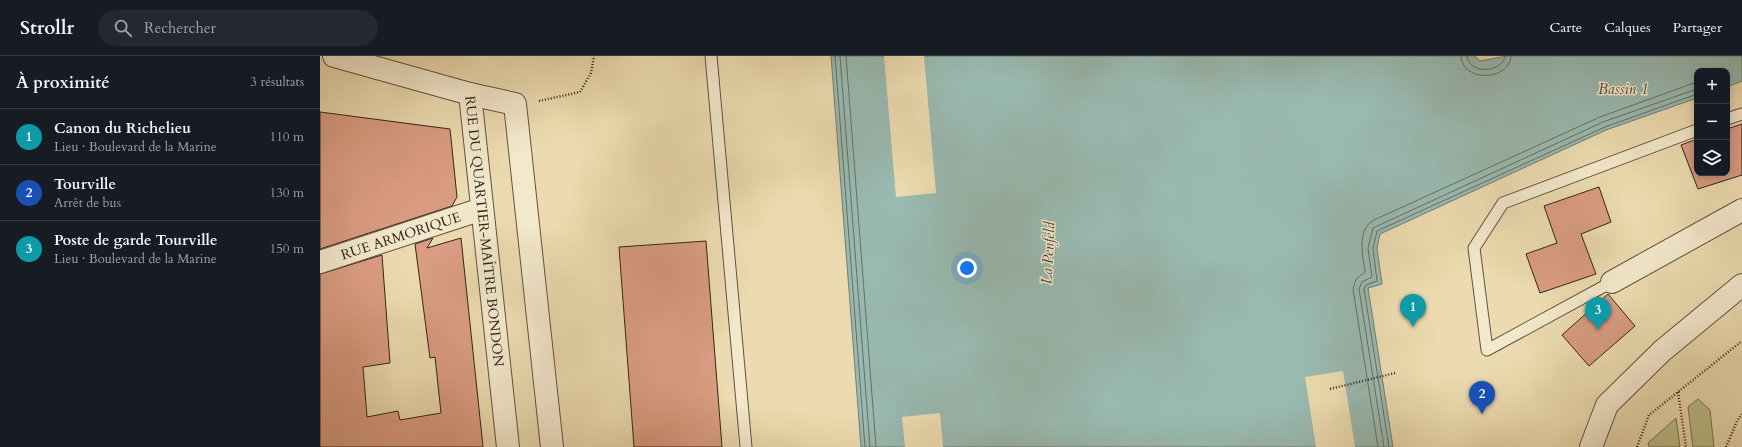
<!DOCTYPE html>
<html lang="fr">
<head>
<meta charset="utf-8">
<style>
  :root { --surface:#171b24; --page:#242831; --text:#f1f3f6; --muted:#9ea1a6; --line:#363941; --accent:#0b8043 }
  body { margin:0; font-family:Cardo,serif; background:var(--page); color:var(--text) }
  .controls { position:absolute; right:12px; top:12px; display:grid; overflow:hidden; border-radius:8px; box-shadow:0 2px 10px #0003 }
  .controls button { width:36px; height:36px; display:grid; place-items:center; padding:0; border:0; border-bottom:1px solid var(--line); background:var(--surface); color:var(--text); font:20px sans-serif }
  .you { position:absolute; left:647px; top:212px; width:14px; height:14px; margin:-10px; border:3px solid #fff; border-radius:50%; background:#1a73e8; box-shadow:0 0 0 6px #1a73e833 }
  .badge { display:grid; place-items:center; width:26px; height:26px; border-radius:50%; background:var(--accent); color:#fff; font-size:13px; font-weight:700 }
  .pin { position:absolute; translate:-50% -33px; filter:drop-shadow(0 1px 2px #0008) }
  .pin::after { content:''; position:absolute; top:21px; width:14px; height:12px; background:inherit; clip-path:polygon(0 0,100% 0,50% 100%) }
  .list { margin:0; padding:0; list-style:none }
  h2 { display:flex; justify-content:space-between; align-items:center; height:52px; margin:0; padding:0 16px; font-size:17px }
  h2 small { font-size:13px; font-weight:400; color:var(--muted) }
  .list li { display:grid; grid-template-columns:26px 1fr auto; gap:12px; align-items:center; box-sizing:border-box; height:56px; padding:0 16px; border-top:1px solid var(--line) }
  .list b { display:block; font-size:15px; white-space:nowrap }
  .list p { margin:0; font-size:13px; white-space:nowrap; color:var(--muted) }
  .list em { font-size:13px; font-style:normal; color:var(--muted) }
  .icon { flex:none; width:22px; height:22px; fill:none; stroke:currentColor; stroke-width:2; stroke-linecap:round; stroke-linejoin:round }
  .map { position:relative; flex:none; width:1422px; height:391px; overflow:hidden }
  header { display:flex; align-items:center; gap:24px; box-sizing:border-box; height:56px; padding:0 20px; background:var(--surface); border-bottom:1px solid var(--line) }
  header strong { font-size:19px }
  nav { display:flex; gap:22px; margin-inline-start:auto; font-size:14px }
  .search { width:280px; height:36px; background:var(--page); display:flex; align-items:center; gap:10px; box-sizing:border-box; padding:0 14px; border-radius:22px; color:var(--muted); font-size:15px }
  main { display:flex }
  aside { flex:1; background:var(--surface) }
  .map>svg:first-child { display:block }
  .green { fill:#bdbe88; stroke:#787252 }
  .water { fill:#99bab1; stroke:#707e75 }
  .pier { fill:#ecdbb0 }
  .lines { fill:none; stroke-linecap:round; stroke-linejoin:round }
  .shore { stroke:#667066; stroke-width:1 }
  .building { fill:#da9d83; stroke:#32251b }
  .service-casing { stroke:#605240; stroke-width:13 }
  .minor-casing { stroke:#605240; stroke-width:24 }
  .path { stroke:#32251b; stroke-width:2.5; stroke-dasharray:1 2; stroke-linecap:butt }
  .service { stroke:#f3e8cc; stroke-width:11 }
  .minor { stroke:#f3e8cc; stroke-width:22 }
  .labels { text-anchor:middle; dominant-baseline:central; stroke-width:3; stroke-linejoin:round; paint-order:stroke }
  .street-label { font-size:14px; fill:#32251b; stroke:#f3e8cc }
  .water-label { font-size:15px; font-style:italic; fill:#4c4a40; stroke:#f3e8cc }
</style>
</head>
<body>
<header>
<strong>Strollr</strong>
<div class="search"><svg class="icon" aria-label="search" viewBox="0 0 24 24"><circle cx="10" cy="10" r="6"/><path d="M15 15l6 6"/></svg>Rechercher</div>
<nav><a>Carte</a><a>Calques</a><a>Partager</a></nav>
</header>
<main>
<aside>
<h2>À proximité<small>3 résultats</small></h2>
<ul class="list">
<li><span class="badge" style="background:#0f9aa8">1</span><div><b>Canon du Richelieu</b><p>Lieu · Boulevard de la Marine</p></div><em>110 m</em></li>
<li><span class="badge" style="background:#1a4fb4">2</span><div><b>Tourville</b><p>Arrêt de bus</p></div><em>130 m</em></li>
<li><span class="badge" style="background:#0f9aa8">3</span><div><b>Poste de garde Tourville</b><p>Lieu · Boulevard de la Marine</p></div><em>150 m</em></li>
</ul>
</aside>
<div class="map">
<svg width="1422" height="391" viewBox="0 0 1422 391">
  <rect width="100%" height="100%" fill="#ecdbb0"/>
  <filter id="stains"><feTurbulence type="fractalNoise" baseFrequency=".005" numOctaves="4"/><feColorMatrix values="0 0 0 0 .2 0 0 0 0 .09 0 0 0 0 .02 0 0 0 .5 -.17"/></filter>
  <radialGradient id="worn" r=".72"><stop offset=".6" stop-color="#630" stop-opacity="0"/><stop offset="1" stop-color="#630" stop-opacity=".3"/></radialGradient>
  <g class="green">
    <path d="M 1378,343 L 1390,354 L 1394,391 L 1373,391 L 1368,351 Z"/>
    <path d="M 1356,362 L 1360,391 L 1329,391 L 1328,387 Z"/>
  </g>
  <path class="water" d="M 511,0 L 1155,0 L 1160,5 L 1187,0 L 1422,0 L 1422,25 L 1407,31 L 1407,15 L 1377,15 L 1377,42 L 1286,74 L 1060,178 L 1057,192 L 1062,228 L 1048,232 L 1073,391 L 541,391 Z"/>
  <g class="pier">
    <path d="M 564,0 L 604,0 L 616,137 L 576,141 Z"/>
    <path d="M 1023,315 L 1035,391 L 996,391 L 985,321 Z"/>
    <path d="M 620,357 L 623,391 L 585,391 L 582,361 Z"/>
  </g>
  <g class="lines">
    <g class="shore">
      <path d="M 515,0 L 545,391"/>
      <path d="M 520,0 L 550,391"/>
      <path d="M 526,0 L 556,391"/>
      <path d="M 1141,0 C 1142,27 1190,25 1191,0"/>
      <path d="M 1147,0 C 1149,20 1184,16 1185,0"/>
      <path d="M 1058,391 L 1033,233 L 1036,223 L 1045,216 C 1043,200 1036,174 1054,164 L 1280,61 L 1371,28 L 1377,27"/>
      <path d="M 1064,391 L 1039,233 L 1042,226 L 1052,221 L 1048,192 L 1053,172 L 1283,66 L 1377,33"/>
      <path d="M 1069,391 L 1044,233 L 1046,229 L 1057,225 L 1053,192 L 1057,175 L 1285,71 L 1377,38"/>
    </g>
  </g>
  <g class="building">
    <path d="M 0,56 L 130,73 L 137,141 L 132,150 L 0,193 Z"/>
    <path d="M 1422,68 L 1422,119 L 1378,133 L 1361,89 L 1377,83 L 1377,117 L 1407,117 L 1407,73 Z"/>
    <path d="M 1279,131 L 1291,166 L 1261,178 L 1276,218 L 1220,237 L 1206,198 L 1237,187 L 1224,150 Z"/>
    <path d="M 113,182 L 107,192 L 141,182 L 163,391 L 0,391 L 0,218 L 62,199 L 70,307 L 43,311 L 47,361 L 78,355 L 80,364 L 121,357 L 115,301 L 110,302 L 95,188 Z"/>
    <path d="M 386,185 L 402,391 L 314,391 L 299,191 Z"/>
    <path d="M 1288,238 L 1315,270 L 1269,310 L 1242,279 Z"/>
  </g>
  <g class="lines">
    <defs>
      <g id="service">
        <path d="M 391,0 L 426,391"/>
        <path d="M 1407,63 L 1422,58"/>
        <path d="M 1292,226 L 1167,294 L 1154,192 L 1183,147 L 1377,74"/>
      </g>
      <g id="minor">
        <path d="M 14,0 L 150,38 L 195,48 L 232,391"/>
        <path id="s1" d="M 150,38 L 188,391"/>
        <path id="s2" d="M 0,206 L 162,153"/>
        <path d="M 1292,226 L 1422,154"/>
        <path d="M 1271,391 L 1287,349 L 1342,295 L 1422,229"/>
      </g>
    </defs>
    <use href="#service" class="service-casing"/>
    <use href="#minor" class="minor-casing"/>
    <g class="path">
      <path d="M 219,45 L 260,36 L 271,17 L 274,0"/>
      <path d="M 1010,333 L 1075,317"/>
      <path d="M 1358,336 L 1366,391"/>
      <path d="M 1317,391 L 1329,359 L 1422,285"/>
      <path d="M 1406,391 L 1417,365 L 1422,358"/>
    </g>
    <use href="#service" class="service"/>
    <use href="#minor" class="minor"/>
  </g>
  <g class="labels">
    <g class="street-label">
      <text stroke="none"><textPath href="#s1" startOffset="138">RUE DU QUARTIER-MAÎTRE BONDON</textPath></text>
      <text stroke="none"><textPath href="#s2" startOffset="85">RUE ARMORIQUE</textPath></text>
    </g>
    <g class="water-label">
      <text x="1303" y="33">Bassin 1</text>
      <text transform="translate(728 197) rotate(-87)">La Penfeld</text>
    </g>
  </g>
  <rect width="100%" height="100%" filter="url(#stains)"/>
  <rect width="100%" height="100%" fill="url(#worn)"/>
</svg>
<div class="controls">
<button>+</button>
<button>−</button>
<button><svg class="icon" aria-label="layers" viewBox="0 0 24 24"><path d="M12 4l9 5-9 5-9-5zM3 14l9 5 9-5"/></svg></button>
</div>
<div class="you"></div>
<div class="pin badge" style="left:1093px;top:271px;background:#0f9aa8">1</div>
<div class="pin badge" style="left:1162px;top:358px;background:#1a4fb4">2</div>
<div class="pin badge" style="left:1278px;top:274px;background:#0f9aa8">3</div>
</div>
</main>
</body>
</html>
